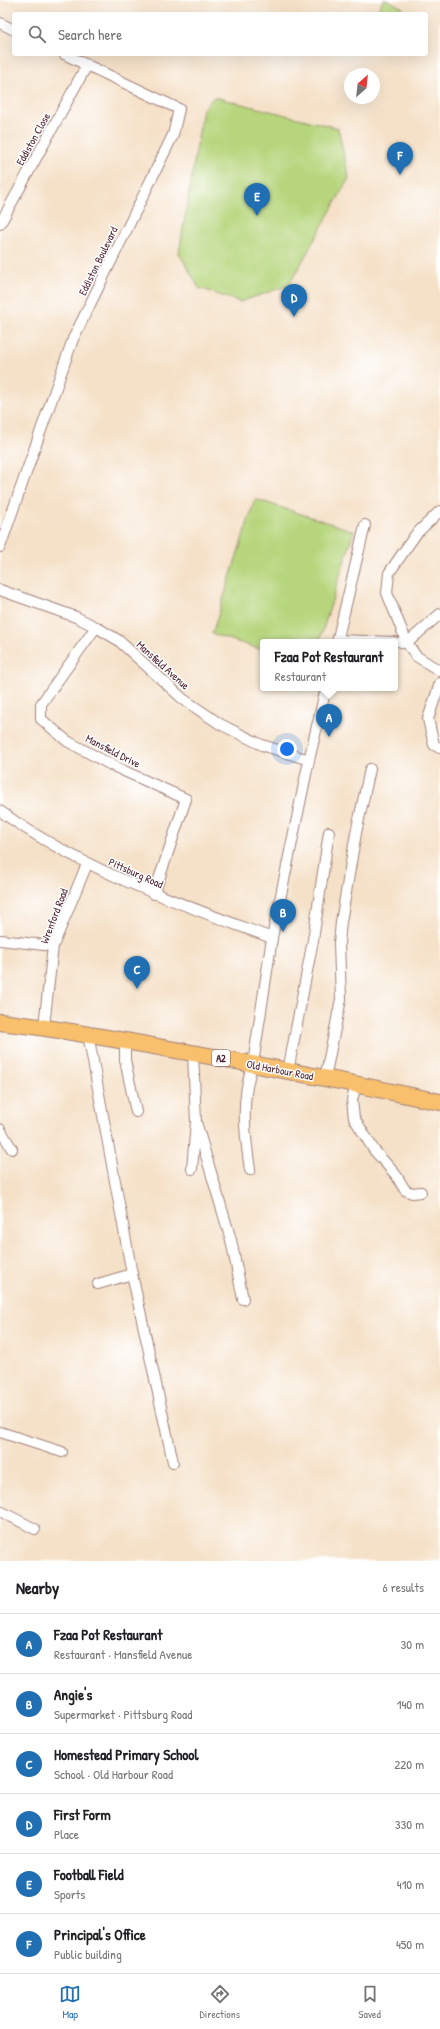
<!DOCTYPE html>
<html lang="en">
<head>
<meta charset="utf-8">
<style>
  :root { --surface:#fff; --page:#f2f2f2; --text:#202124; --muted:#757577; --line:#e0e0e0; --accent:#1f6fb2 }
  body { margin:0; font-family:"Patrick Hand",sans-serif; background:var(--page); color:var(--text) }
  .compass { position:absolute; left:344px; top:68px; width:36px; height:36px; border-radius:50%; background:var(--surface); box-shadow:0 4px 16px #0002; rotate:27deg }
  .you { position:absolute; left:287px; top:749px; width:14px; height:14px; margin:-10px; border:3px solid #fff; border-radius:50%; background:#1a73e8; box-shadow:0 0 0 6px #1a73e833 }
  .badge { display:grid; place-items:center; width:26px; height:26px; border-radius:50%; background:var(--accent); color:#fff; font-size:13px; font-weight:700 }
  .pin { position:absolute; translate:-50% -33px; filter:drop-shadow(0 1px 2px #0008) }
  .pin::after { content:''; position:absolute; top:21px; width:14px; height:12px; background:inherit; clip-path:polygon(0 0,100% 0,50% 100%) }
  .popup { position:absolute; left:260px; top:639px; width:138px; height:52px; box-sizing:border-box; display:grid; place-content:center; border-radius:4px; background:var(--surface); filter:drop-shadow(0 1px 3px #0005); font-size:13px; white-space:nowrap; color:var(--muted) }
  .popup b { font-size:15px; color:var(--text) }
  .popup::after { content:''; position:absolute; left:50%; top:100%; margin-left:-8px; border:8px solid transparent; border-top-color:var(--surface) }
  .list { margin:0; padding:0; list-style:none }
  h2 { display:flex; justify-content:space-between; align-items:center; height:52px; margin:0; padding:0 16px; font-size:17px }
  h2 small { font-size:13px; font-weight:400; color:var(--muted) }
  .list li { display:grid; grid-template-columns:26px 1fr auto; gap:12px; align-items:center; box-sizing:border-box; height:60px; padding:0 16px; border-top:1px solid var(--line) }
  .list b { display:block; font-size:15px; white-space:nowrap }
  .list p { margin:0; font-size:13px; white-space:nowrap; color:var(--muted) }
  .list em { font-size:13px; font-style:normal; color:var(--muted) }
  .icon { flex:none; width:22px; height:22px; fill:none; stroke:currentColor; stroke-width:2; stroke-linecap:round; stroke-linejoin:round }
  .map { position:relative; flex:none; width:440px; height:1561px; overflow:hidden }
  .search { position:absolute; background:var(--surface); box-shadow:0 4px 16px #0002; left:12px; right:12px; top:12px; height:44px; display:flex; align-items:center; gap:10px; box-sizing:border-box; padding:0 14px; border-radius:4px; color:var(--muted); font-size:15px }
  .sheet { height:412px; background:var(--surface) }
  nav { display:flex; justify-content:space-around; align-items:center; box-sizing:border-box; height:56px; border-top:1px solid var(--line); background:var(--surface); font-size:11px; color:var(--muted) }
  nav a { display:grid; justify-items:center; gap:2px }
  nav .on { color:var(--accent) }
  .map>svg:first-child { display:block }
  .green { fill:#b6d57c; stroke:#807a54 }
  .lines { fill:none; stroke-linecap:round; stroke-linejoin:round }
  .street-casing { stroke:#a0807a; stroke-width:12 }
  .primary-casing { stroke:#a0807a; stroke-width:18 }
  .street { stroke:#fff; stroke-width:10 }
  .primary { stroke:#f8bf6c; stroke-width:16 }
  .labels { text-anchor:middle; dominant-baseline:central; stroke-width:3; stroke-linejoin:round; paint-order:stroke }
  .shield { fill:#fff; stroke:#80626b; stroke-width:1 }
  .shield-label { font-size:10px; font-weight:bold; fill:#4a1f2b }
  .street-label { font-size:11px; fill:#4a1f2b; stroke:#fff }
</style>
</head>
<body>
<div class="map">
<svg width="440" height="1561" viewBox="0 0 440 1561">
  <rect width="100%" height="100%" fill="#fff"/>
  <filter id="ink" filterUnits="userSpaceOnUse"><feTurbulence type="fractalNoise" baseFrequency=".025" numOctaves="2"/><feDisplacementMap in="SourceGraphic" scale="8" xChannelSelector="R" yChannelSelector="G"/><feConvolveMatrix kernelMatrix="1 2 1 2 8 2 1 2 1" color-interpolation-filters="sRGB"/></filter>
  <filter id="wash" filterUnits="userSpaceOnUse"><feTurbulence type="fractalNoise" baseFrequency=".012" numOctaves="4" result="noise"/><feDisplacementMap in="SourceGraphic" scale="16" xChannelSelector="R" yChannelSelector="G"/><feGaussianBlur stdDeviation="0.9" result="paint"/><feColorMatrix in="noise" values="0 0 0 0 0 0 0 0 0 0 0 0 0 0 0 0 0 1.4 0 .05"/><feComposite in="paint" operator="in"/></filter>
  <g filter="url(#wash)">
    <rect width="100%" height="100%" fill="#f5e1c8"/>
    <g class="green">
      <path d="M 383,0 L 388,0 L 403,8 L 400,14 L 376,14 Z"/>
      <path d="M 214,97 L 338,128 L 349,178 L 289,285 L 240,302 L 199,288 L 179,253 L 203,109 Z"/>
      <path d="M 255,499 L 354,531 L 319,642 L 263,642 L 263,650 L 212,634 Z"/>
    </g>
  </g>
  <g filter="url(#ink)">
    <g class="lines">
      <defs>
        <g id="street">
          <path d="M 0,23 L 14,30"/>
          <path d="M 0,224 L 87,65"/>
          <path d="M 440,511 L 416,534 L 389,573 L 387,593 L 407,643 L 416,656 L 440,671"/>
          <path d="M 0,547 L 73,339 L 173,135 L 179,109 L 64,54"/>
          <path d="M 0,590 L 76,617 L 96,627 L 118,640 L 183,699 L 220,724 L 262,745 L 309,760"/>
          <path d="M 96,627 L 41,704 L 41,719 L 67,741 L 113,766 L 186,799 L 154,894"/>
          <path d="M 338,640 L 394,642"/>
          <path d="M 337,642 L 365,525"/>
          <path d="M 401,642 L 407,643 L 440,614"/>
          <path d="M 440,683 L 428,719 L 434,745 L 440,748"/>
          <path d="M 0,811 C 82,870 178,903 272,938"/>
          <path d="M 0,940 L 53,946"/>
          <path d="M 44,1026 L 53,946 L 87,864"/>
          <path d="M 88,1034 L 132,1274 L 173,1462"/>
          <path d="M 125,1041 L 125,1060 L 136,1112"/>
          <path d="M 288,1071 L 313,940 L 329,832"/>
          <path d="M 325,1078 L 341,999 L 339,943 L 341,922 L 356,833 L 370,769"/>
          <path d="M 356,1085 L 352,1100 L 354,1118 L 374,1150 L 396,1175 L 405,1190 L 412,1193 L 421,1192"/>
          <path d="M 196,1122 L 231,1240 L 243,1299"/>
          <path d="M 0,1129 L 12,1149"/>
          <path d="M 192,1169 L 196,1122 L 193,1053"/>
          <path d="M 250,1170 C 245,1135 240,1099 253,1064 L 272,938 L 309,760 L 326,688"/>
          <path d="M 98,1284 L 132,1274"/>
          <path d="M 0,1432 L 62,1452"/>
          <path d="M 0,1511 L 35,1529"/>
        </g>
        <path id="primary" d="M 0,1022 C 55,1028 109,1038 164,1048 C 256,1064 348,1082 440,1102"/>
      </defs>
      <use href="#street" class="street-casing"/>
      <use href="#primary" class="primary-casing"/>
      <use href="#street" class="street"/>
      <use href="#primary" class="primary"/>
    </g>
  </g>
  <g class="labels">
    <rect class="shield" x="212" y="1050" width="18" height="16" rx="3"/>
    <g class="shield-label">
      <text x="221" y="1058">A2</text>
    </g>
    <g class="street-label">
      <text transform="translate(33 139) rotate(-61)">Eddiston Close</text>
      <text transform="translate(98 261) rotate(-64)">Eddiston Boulevard</text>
      <text transform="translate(163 665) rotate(42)">Mansfield Avenue</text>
      <text transform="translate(113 751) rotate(27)">Mansfield Drive</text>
      <text transform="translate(136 873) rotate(24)">Pittsburg Road</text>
      <text transform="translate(54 916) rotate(-69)">Wrenford Road</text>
      <text transform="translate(280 1070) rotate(11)">Old Harbour Road</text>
    </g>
  </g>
</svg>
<svg class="compass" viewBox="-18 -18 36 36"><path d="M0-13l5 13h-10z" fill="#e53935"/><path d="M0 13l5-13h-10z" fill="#757577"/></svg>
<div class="you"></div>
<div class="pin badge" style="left:329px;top:737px">A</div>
<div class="popup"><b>Fzaa Pot Restaurant</b>Restaurant</div>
<div class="pin badge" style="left:283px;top:932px">B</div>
<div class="pin badge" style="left:137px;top:989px">C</div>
<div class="pin badge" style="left:294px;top:317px">D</div>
<div class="pin badge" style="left:257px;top:216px">E</div>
<div class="pin badge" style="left:400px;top:175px">F</div>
<div class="search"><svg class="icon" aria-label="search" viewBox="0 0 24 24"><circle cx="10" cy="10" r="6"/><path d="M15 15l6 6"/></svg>Search here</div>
</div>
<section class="sheet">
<h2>Nearby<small>6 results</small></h2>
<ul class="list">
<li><span class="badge">A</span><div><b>Fzaa Pot Restaurant</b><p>Restaurant · Mansfield Avenue</p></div><em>30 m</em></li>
<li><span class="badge">B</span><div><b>Angie's</b><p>Supermarket · Pittsburg Road</p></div><em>140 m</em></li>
<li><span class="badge">C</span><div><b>Homestead Primary School</b><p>School · Old Harbour Road</p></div><em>220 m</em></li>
<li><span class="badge">D</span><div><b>First Form</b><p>Place</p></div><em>330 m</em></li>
<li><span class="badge">E</span><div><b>Football Field</b><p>Sports</p></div><em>410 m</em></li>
<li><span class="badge">F</span><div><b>Principal's Office</b><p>Public building</p></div><em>450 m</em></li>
</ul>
</section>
<nav>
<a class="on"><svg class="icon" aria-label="map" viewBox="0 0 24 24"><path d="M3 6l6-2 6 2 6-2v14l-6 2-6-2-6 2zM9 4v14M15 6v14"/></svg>Map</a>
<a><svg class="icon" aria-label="directions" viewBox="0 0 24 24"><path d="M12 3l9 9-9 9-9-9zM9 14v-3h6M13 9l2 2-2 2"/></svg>Directions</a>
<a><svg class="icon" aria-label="saved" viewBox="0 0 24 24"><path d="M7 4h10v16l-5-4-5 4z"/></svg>Saved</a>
</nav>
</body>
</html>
